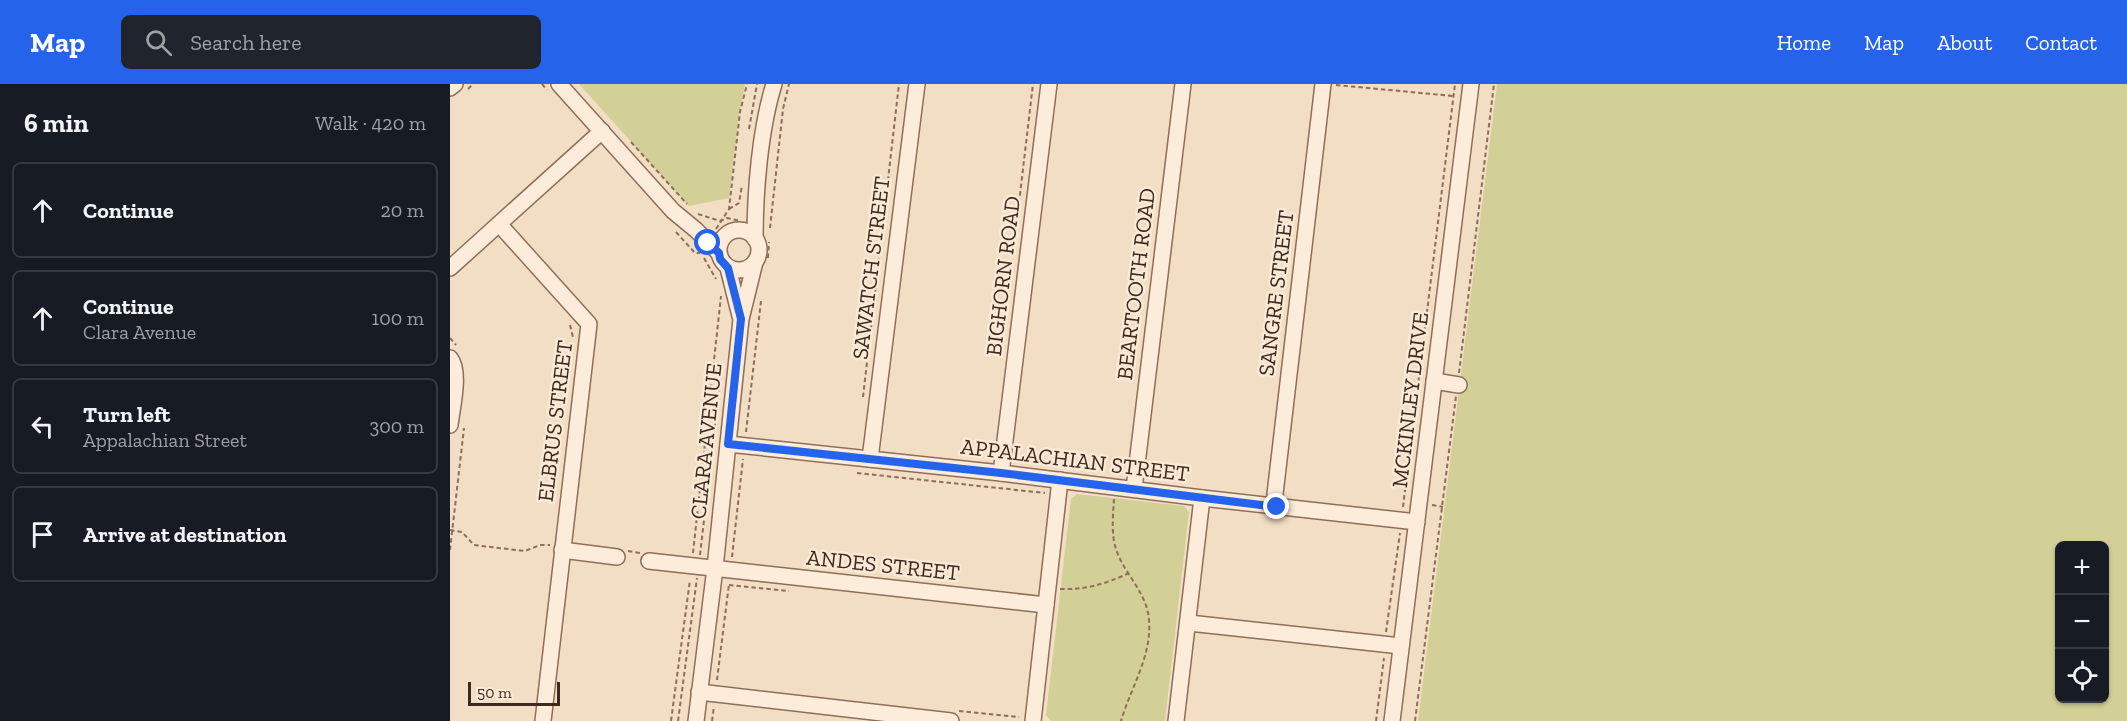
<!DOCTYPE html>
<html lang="en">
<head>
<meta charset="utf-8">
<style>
  :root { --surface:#171b24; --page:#20242c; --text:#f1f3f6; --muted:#9ea1a6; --line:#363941; --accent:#2563eb }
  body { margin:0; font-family:"Zilla Slab",serif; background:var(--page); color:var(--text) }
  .controls { position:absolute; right:18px; bottom:18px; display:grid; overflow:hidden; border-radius:9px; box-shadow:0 2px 4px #0004 }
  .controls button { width:54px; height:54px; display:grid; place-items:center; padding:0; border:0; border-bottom:2px solid var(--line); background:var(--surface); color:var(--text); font:30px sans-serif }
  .scale { position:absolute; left:18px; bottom:15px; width:92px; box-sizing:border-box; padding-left:6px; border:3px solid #3e291e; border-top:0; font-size:16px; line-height:21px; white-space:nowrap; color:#3e291e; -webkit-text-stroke:4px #f9e9d5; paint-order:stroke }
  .stop { position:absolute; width:18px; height:18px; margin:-14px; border:4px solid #2563eb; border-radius:50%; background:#fff }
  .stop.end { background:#2563eb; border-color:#fff; box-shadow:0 2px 6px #0008 }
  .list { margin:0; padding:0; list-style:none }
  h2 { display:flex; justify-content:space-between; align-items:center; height:78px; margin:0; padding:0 24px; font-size:26px }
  h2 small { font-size:20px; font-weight:400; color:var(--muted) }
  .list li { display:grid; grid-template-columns:39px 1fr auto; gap:18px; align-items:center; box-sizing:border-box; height:96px; margin:0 12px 12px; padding:0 12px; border:2px solid var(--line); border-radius:9px }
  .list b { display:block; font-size:22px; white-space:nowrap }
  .list p { margin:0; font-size:20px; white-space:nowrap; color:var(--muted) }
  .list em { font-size:20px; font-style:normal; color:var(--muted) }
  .icon { flex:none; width:33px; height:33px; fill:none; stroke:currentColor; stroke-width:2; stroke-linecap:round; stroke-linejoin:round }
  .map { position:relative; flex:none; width:1677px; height:637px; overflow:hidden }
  header { display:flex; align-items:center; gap:36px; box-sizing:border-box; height:84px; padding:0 30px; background:var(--accent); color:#fff }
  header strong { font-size:28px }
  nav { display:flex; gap:33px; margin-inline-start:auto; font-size:21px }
  .search { width:420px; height:54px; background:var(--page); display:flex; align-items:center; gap:15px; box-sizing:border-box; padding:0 21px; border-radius:9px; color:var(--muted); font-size:22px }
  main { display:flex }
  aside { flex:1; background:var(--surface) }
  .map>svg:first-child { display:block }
  .green { fill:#d2d097; fill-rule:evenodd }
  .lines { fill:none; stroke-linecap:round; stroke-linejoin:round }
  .minor-casing { stroke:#8f6e59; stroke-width:18 }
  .path { stroke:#8f6e59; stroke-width:2; stroke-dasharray:4.5 3; stroke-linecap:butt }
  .minor { stroke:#fcecd9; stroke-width:15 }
  .route { stroke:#2563eb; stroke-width:8 }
  .labels { text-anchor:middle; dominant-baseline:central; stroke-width:5; stroke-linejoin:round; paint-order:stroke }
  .street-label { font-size:22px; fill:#3e291e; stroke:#f9e9d5 }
</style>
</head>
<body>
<header>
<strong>Map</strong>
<div class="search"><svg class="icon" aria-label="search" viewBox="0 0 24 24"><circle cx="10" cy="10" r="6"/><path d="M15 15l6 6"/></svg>Search here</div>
<nav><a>Home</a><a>Map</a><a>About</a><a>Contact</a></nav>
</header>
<main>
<aside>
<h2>6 min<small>Walk · 420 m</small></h2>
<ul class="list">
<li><svg class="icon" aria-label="ahead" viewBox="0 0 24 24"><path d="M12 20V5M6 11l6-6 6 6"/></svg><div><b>Continue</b></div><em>20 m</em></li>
<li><svg class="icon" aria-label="ahead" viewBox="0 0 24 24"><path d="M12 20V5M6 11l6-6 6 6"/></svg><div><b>Continue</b><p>Clara Avenue</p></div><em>100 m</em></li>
<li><svg class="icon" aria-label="left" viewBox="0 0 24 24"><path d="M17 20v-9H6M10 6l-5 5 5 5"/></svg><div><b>Turn left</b><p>Appalachian Street</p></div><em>300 m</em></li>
<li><svg class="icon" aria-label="arrive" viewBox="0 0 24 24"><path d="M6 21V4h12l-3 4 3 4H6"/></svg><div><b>Arrive at destination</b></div></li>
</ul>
</aside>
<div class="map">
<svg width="1677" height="637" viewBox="0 0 1677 637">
  <rect width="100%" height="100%" fill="#f2dec5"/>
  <g class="green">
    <path d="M 129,0 L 295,0 L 290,25 L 279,114 L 239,122 Z"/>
    <path d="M 1047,0 L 1677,0 L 1677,637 L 968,637 ZM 1610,462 L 1654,462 L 1654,614 L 1610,614 Z"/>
    <path d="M 627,410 L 734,422 L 739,428 L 715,637 L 601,637 L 596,631 L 621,415 Z"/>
  </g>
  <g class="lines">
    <defs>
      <g id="minor">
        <path d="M 109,0 L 223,127 L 246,146 L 269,169"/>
        <path d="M 0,4 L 5,0"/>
        <path d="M 49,140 L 139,240 L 93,637"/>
        <circle cx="289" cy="166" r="20"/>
        <path d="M 305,155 C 305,108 310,45 324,0"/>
        <path d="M 0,184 L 152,47"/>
        <path d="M 278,184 L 290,232"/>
        <path d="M 0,274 C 11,287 2,324 0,341"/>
        <path d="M 984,297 L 1009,301"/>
        <path d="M 278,360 L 551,389 L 752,414 L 967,438"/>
        <path d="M 420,375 L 467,0"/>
        <path d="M 551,389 L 599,0"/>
        <path d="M 684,405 L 733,0"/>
        <path d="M 827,423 L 825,410 L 873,0"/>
        <path d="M 112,466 L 167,473"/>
        <path d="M 199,477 L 596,521"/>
        <path d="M 739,539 L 951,562"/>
        <path d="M 249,608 L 501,637"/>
        <path d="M 246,637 L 265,484 L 291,235 L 305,178"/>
        <path d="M 583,637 L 610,396"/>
        <path d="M 726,637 L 752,414"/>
        <path d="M 942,637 L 1021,0"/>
      </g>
    </defs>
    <use href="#minor" class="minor-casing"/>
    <g class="path">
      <path d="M 92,0 L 97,6"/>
      <path d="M 886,1 L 1003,12"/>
      <path d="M 18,5 L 23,0"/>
      <path d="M 299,45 L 307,0"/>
      <path d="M 181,58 L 237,120"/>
      <path d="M 569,119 L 583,0"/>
      <path d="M 279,125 L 289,119 L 292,101"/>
      <path d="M 248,130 L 270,137 L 277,134 L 291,137"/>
      <path d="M 320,144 L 333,25 L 339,0"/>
      <path d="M 266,145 L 279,125 L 290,28 L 297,0"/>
      <path d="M 226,148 L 245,169 L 250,169"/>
      <path d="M 254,174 L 266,195"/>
      <path d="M 318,174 L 319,158"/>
      <path d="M 120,241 L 123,253"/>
      <path d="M 0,254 L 6,261"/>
      <path d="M 1009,289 L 1044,0"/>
      <path d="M 413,313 L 449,0"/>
      <path d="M 296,348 L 311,217"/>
      <path d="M 407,389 L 595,409"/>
      <path d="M 664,415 C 663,431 661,450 666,465 C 674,490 697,508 699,536 C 702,572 681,603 671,637"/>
      <path d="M 982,421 L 993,423"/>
      <path d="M 953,423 L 1005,0"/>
      <path d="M 0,446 L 12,448 L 24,461 L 75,467 L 90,461 L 100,461"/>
      <path d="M 0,466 L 14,344"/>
      <path d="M 178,467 L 190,469"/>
      <path d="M 243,469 L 271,212"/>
      <path d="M 250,471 L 271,288"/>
      <path d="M 282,473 L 293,375"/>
      <path d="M 279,501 L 339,507"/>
      <path d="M 610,505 C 635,506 656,500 679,489"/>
      <path d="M 936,548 L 950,449"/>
      <path d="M 267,596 L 279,500"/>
      <path d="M 509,627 L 569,633"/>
      <path d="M 221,637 L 240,496"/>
      <path d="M 228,637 L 247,494"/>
      <path d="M 262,637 L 264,622"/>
      <path d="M 926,637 L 934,574"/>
      <path d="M 965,637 L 1006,312"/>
    </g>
    <use href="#minor" class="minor"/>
  </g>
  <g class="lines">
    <path class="route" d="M 258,159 L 269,169 L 270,175 L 278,184 L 291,235 L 278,360 L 551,389 L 827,423"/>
  </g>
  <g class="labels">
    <g class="street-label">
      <text transform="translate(421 184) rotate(-83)">SAWATCH STREET</text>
      <text transform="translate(553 192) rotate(-83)">BIGHORN ROAD</text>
      <text transform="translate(686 200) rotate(-83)">BEARTOOTH ROAD</text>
      <text transform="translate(826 209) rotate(-83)">SANGRE STREET</text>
      <text transform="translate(960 316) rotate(-83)">MCKINLEY DRIVE</text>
      <text transform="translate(105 337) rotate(-83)">ELBRUS STREET</text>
      <text transform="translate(256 357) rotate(-84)">CLARA AVENUE</text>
      <text transform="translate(625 376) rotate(7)">APPALACHIAN STREET</text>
      <text transform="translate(433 481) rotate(6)">ANDES STREET</text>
    </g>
  </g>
</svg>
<div class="controls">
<button>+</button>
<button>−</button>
<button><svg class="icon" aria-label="locate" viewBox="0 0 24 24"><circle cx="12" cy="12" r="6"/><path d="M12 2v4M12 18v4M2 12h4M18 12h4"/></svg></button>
</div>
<div class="scale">50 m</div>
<div class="stop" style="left:258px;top:159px"></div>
<div class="stop end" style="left:827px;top:423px"></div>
</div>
</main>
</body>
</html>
